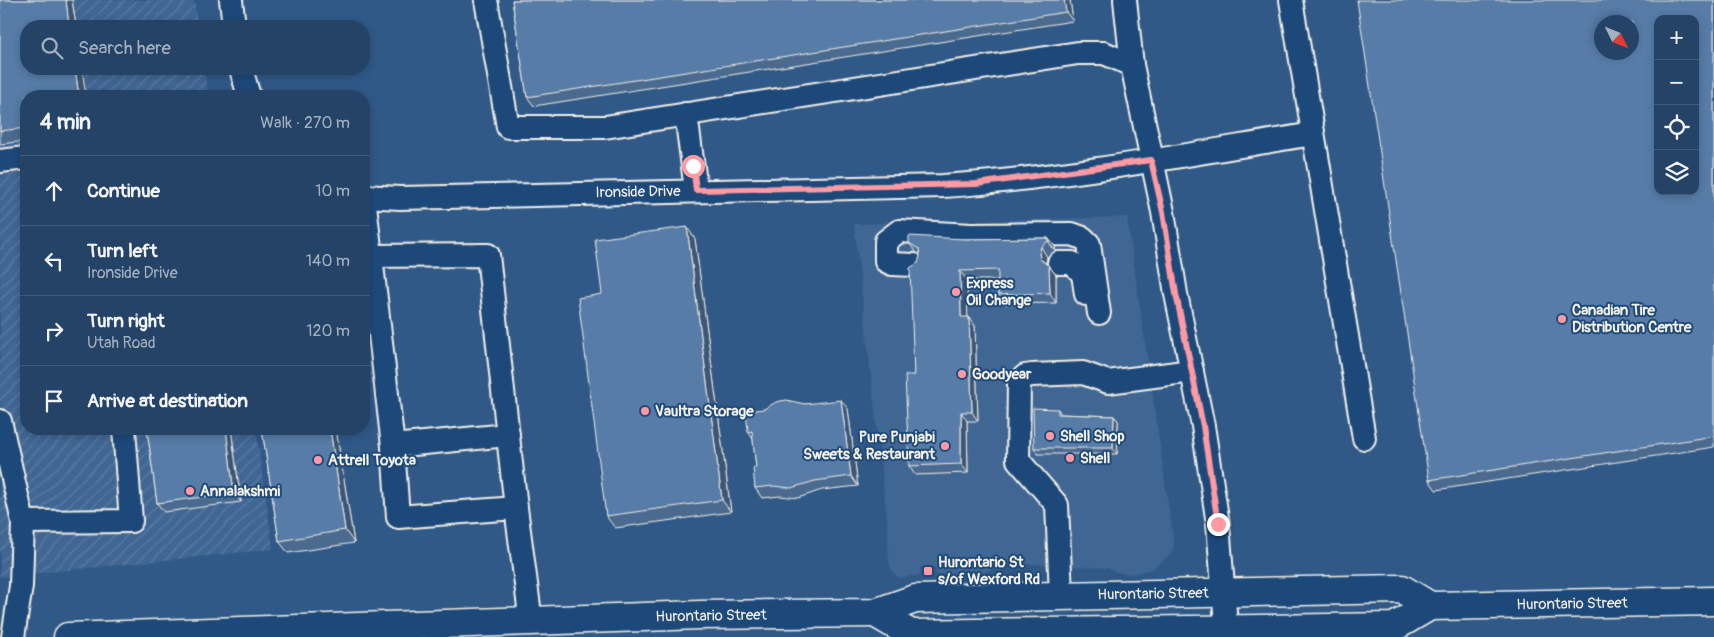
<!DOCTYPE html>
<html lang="en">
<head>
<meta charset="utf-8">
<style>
  :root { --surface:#244366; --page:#304e6f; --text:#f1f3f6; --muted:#a3b0bf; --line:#415c7a }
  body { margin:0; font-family:Pangolin,sans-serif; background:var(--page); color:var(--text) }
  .controls { position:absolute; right:15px; top:15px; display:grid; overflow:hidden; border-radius:10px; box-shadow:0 2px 8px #0003 }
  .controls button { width:45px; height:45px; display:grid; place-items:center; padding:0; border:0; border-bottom:1px solid var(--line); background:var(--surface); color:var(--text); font:25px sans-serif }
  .compass { position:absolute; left:1594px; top:15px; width:45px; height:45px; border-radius:50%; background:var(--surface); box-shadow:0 2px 8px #0003; rotate:133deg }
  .stop { position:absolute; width:15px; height:15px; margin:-11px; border:4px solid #ff9aa2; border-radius:50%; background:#fff }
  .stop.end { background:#ff9aa2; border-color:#fff; box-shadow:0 1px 5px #0008 }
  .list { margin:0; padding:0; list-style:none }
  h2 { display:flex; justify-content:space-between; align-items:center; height:65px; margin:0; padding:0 20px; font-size:21px }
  h2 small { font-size:16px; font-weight:400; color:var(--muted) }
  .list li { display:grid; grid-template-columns:32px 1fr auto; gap:15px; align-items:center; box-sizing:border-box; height:70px; padding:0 20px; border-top:1px solid var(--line) }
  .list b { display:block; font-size:19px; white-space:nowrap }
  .list p { margin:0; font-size:16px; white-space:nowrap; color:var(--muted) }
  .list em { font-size:16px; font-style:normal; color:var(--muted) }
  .icon { flex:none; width:28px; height:28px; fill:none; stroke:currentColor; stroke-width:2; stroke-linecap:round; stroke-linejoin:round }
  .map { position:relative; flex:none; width:1714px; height:637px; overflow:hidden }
  .search { position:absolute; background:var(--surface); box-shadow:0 2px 8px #0003; left:20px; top:20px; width:350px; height:55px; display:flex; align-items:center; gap:12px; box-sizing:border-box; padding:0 18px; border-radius:20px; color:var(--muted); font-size:19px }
  .panel { position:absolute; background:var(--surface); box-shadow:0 2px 8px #0003; left:20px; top:90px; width:350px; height:345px; border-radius:20px }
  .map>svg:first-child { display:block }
  .built { fill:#406693 }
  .industrial { fill:url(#industrial-furrows) }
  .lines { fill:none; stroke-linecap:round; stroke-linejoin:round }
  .minor-casing { stroke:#f4f1e8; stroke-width:26 }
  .major-casing { stroke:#f4f1e8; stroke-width:31 }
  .minor { stroke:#1f4a7a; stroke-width:22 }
  .major { stroke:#1f4a7a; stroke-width:28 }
  .wall { fill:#4b6a90; stroke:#f4f1e8 }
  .shaded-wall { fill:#3d5675; stroke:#f4f1e8 }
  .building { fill:#577ba7; stroke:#f4f1e8; fill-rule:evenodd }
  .route { stroke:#ff9aa2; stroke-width:6 }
  .poi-dot { fill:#ff9aa2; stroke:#1f4a7a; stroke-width:2 }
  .labels { text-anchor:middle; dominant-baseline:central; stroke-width:4; stroke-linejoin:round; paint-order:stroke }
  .street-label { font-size:15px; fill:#f4f1e8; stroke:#1f4a7a }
  .poi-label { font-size:15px; font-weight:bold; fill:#f4f1e8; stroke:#1f4a7a; text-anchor:start }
</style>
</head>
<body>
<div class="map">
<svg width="1714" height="637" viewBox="0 0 1714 637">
  <defs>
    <pattern id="industrial-furrows" width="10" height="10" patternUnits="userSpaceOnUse" patternTransform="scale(1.25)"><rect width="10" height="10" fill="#406693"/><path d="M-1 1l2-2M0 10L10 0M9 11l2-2" fill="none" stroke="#5c7ca2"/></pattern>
  </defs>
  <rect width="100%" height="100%" fill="#305988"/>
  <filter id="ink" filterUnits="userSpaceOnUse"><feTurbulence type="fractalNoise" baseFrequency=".02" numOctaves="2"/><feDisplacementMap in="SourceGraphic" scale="10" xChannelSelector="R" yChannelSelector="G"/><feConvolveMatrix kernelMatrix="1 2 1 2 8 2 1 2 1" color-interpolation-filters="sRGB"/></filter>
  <g filter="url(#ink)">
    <path class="built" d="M 1127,217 L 1174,544 L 1172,553 L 1152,569 L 1132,574 L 1115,572 L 1108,568 L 1012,563 L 982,573 L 936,575 L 935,567 L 920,567 L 920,575 L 899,578 L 893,573 L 889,563 L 887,519 L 854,224 Z"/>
    <path class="industrial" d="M 0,0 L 194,0 L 198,26 L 26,26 L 26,69 L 204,69 L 208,96 L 26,96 L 26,429 L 256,429 L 273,549 L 0,577 Z"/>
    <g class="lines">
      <defs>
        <g id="minor">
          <path d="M 231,0 L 234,26"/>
          <path d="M 486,0 L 508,127 L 605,127 L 1078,53 L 1104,53 L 1132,65"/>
          <path d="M 1125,0 L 1132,65 L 1163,212 L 1176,294 L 1203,426 L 1218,524 L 1227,637"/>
          <path d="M 1291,0 L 1364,438"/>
          <path d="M 241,69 L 249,96"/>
          <path d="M 686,114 L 696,190"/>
          <path d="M 0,161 L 26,158"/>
          <path d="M 364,196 L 400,198 L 943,186 C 1067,178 1190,154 1313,134"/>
          <path d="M 364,196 L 393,446 L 398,517 L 516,508 L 531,622"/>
          <path d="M 370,256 L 488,255 L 516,508"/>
          <path d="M 1059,263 L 1072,263 L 1083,274 L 1086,294"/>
          <path d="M 914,265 L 892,264 L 886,261 L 886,241 L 899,231 L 971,235 L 1072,234 L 1083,238 L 1089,244 L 1099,313"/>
          <path d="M 0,421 L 23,522 L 21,586 L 13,637"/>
          <path d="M 393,446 L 508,435"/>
          <path d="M 23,522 L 131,521 L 124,429"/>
          <path d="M 1061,595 L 1057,505 L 1018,460 L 1019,383 L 1025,376 L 1032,375 L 1083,373 L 1108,382 L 1192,371"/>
        </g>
        <g id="major">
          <path d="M 875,613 L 911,634 L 1394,627 L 1430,606 L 1714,601"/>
          <path d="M 68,637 L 700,615 L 875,613 L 915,599 L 1402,589 L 1430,606"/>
        </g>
      </defs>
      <use href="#minor" class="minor-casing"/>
      <use href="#major" class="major-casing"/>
      <use href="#minor" class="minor"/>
      <use href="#major" class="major"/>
    </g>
    <g class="wall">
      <path d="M 0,0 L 72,0 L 76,26 L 26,26 L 26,141 L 0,144 Z"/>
      <path d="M 512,0 L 1070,0 L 1073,21 L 534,106 L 527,97 Z"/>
      <path d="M 1714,0 L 1714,447 L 1436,490 L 1429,480 Z"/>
      <path d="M 1048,238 L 1055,247 L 1055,251 L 1047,257 L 1046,263 L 1049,266 L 1056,275 L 1056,303 L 1005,304 L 998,295 L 998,280 L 967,280 L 967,317 L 969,317 L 975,326 L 978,421 L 967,421 L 968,473 L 915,475 L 909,466 L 920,255 L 916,252 L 909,243 L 964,239 Z"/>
      <path d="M 695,239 L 731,512 L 615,528 L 606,516 L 602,294 Z"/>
      <path d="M 805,404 L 848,409 L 858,486 L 822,490 L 798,498 L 780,496 L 762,498 L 755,488 L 756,468 L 753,439 L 748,432 Z"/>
      <path d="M 1058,409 L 1061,414 L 1114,416 L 1118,421 L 1117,454 L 1038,454 L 1034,448 Z"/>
      <path d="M 147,429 L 231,429 L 241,502 L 164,512 L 157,503 Z"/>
      <path d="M 262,429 L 336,429 L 354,543 L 288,553 L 279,541 Z"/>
    </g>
    <g class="shaded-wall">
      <path d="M 66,0 L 72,0 L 76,26 L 69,26 Z"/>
      <path d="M 1064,0 L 1070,0 L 1073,21 L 1066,12 Z"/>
      <path d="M 75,69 L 82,69 L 86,96 L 79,96 Z"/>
      <path d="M 687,227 L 695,239 L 731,512 L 722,500 Z"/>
      <path d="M 1048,238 L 1055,247 L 1055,251 L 1048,241 Z"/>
      <path d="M 1041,247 L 1047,257 L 1046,263 L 1041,260 L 1039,254 Z"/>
      <path d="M 1049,266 L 1056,275 L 1056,303 L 1050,293 Z"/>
      <path d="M 960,271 L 967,280 L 968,327 L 961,317 Z"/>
      <path d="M 969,317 L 975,326 L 978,421 L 972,412 Z"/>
      <path d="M 841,400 L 848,409 L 858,486 L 851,476 Z"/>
      <path d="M 961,412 L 967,421 L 968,473 L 961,464 Z"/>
      <path d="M 1114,416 L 1118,421 L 1117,454 L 1113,448 Z"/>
      <path d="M 226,429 L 231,429 L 241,502 L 234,493 Z"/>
      <path d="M 330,429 L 336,429 L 354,543 L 345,530 Z"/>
    </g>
    <g class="building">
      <path d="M 0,0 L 66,0 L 69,26 L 26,26 L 26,69 L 75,69 L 79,96 L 26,96 L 26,128 L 0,131 Z"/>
      <path d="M 512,0 L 1064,0 L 1066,12 L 527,97 Z"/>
      <path d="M 1357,0 L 1714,0 L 1714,436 L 1429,480 ZM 1658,19 L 1695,19 L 1695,191 L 1658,191 ZM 1602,22 L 1632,22 L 1632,52 L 1602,52 Z"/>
      <path d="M 687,227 L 722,500 L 606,516 L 578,298 L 602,294 L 595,239 Z"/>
      <path d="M 909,236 L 964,239 L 1048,238 L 1048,241 L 1041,247 L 1039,254 L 1041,260 L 1049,266 L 1050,293 L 998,295 L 998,270 L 960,271 L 961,317 L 969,317 L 972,412 L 961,412 L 961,464 L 909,466 L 905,375 L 914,375 L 910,268 L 918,263 L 920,256 L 919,249 L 909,243 Z"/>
      <path d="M 786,400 L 805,404 L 841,400 L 851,476 L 815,481 L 791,488 L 773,486 L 755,488 L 753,468 L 756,468 L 752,431 L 748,432 L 746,411 L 764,409 L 776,402 Z"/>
      <path d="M 1033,408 L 1058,409 L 1058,414 L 1114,416 L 1113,448 L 1034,448 Z"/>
      <path d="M 147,429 L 226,429 L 234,493 L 157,503 Z"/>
      <path d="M 262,429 L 330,429 L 345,530 L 279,541 Z"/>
    </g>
  </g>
  <g class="lines" filter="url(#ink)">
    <path class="route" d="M 693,166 L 696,190 L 976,184 L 1151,160 L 1163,212 L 1176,294 L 1203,426 L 1218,524"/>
  </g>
  <g class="poi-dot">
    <circle cx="956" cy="292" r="5"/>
    <circle cx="1562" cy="319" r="5"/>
    <circle cx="962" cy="374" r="5"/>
    <circle cx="645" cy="411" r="5"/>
    <circle cx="1050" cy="436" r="5"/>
    <circle cx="945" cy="446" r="5"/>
    <circle cx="1070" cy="458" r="5"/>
    <circle cx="318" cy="460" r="5"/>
    <circle cx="190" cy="491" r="5"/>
    <rect x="923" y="566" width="10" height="10" rx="2.5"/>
  </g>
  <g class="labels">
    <g class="street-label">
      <text transform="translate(638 192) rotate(-1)">Ironside Drive</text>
      <text transform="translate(1153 594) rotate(-1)">Hurontario Street</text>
      <text transform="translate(1572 604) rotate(-1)">Hurontario Street</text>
      <text transform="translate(711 616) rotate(-1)">Hurontario Street</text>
    </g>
    <g class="poi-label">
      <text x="966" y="283">Express<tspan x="966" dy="17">Oil Change</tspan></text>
      <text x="1572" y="310">Canadian Tire<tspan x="1572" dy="17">Distribution Centre</tspan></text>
      <text x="972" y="374">Goodyear</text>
      <text x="655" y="411">Vaultra Storage</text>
      <text x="1060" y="436">Shell Shop</text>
      <text x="935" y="437" text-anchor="end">Pure Punjabi<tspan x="935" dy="17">Sweets &amp; Restaurant</tspan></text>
      <text x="1080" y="458">Shell</text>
      <text x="328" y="460">Attrell Toyota</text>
      <text x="200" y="491">Annalakshmi</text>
      <text x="938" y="562">Hurontario St<tspan x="938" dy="17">s/of Wexford Rd</tspan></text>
    </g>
  </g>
</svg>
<div class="controls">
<button>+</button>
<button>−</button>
<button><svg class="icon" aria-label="locate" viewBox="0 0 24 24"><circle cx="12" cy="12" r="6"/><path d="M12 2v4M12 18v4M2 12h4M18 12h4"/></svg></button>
<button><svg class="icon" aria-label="layers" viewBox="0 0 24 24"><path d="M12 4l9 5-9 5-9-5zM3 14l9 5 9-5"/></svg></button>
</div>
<svg class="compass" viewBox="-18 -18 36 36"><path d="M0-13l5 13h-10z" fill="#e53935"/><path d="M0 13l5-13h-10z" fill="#a3b0bf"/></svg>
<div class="stop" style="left:693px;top:166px"></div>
<div class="stop end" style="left:1218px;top:524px"></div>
<div class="search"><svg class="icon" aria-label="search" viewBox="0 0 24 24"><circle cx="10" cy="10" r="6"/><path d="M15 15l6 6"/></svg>Search here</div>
<section class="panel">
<h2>4 min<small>Walk · 270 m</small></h2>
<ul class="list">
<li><svg class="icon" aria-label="ahead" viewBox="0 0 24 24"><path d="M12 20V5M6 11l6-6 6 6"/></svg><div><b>Continue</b></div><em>10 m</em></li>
<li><svg class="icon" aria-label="left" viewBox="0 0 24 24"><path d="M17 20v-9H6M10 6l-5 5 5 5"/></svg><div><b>Turn left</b><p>Ironside Drive</p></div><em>140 m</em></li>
<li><svg class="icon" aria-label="right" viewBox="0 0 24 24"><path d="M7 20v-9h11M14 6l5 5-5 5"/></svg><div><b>Turn right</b><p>Utah Road</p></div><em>120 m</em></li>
<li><svg class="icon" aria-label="arrive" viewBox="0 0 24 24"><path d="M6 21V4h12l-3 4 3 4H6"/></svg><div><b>Arrive at destination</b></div></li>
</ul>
</section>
</div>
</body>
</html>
